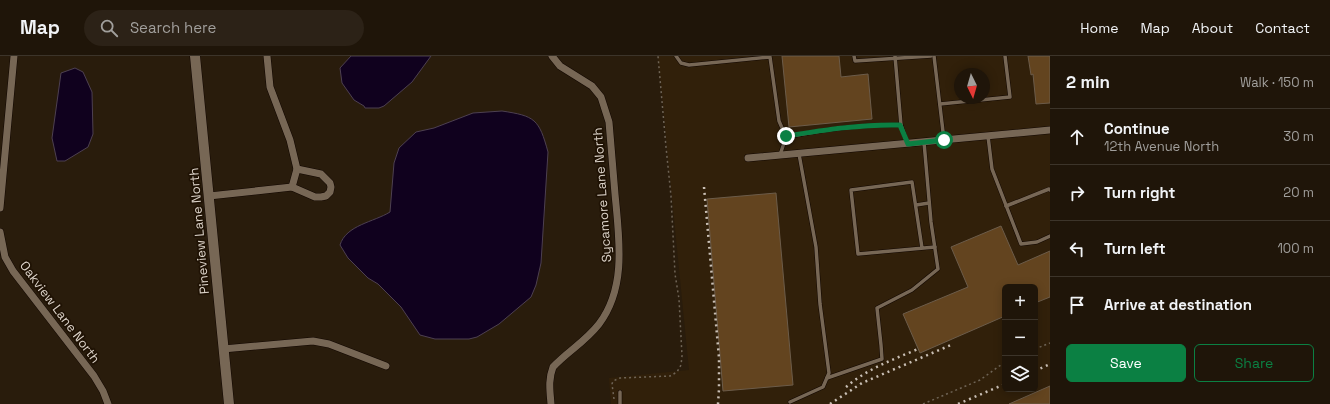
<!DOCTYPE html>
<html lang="en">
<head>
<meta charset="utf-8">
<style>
  :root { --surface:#1f1509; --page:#2c2217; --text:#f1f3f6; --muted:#a19f9c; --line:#3c342a; --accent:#0b8043 }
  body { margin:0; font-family:"Space Grotesk",sans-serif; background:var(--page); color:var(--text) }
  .controls { position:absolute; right:12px; bottom:12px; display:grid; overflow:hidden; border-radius:6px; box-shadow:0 2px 10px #0003 }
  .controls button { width:36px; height:36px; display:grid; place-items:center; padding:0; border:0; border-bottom:1px solid var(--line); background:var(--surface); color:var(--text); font:20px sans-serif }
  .compass { position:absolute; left:954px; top:12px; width:36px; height:36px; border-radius:50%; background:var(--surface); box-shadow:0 2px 10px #0003; rotate:175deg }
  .stop { position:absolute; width:12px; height:12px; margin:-9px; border:3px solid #0b8043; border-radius:50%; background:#fff }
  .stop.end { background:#0b8043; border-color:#fff; box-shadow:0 1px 4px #0008 }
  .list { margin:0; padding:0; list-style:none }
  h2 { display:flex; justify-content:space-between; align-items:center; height:52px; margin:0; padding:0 16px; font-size:17px }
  h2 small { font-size:13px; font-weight:400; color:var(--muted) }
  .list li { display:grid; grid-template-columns:26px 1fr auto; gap:12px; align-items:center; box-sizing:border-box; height:56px; padding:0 16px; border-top:1px solid var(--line) }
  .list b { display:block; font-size:15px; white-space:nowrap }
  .list p { margin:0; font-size:13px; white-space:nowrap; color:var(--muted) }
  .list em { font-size:13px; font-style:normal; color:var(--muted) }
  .actions { display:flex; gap:8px; padding:12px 16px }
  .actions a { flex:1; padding:9px 0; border:1px solid var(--accent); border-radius:6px; text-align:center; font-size:14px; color:var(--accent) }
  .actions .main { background:var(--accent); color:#fff }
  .icon { flex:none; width:22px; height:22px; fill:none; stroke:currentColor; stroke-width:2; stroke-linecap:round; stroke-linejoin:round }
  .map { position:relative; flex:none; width:1050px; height:348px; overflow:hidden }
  header { display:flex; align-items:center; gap:24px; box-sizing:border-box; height:56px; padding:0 20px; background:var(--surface); border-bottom:1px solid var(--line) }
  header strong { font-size:19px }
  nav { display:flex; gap:22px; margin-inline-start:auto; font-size:14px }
  .search { width:280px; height:36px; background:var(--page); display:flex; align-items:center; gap:10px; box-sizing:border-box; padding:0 14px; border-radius:22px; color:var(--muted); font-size:15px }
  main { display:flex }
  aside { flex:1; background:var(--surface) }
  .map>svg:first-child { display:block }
  .built { fill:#31200a; fill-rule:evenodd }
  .water { fill:#10011e; stroke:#4d4051 }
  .building { fill:#63441f; stroke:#6c5c4a }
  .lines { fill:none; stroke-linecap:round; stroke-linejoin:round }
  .lane-casing { stroke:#110600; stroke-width:4.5 }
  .street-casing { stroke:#110600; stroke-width:8 }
  .secondary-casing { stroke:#110600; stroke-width:11 }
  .path { stroke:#6f6456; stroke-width:1.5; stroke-dasharray:2 3; stroke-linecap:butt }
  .lane { stroke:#776755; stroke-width:3.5 }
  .street { stroke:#776755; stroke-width:7 }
  .secondary { stroke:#776755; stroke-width:10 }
  .rail { stroke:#c9bfb5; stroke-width:2.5; stroke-dasharray:2 4; stroke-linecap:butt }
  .route { stroke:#0b8043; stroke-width:5 }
  .labels { text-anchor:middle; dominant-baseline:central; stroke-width:3.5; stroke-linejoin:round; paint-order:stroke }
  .street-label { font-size:13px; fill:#dbd2c8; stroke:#1f1204 }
</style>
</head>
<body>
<header>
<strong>Map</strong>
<div class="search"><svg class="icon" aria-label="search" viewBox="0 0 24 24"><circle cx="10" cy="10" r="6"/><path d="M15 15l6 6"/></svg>Search here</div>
<nav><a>Home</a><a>Map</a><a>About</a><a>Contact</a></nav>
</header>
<main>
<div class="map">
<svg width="1050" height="348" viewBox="0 0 1050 348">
  <rect width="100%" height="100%" fill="#291c0c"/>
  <path class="built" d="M 658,0 L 1050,0 L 1050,348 L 611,348 L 609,322 L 689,314 ZM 960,18 L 984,18 L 984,42 L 960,42 ZM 1005,231 L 1035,231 L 1035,333 L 1005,333 Z"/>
  <g class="water">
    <path d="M 351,0 L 431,0 L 412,26 L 384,50 L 379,52 L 365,52 L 364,50 L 354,44 L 342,27 L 340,12 Z"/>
    <path d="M 75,12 L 83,16 L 92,36 L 93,78 L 88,91 L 65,105 L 57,105 L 52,82 L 61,17 Z"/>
    <path d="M 502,55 C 535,60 539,63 548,96 L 541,207 L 536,229 L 531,241 L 499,268 L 477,281 L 469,283 L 435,283 L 420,279 L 401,251 L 378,228 L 368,222 L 348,202 L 340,189 C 346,169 374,166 390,156 L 394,107 L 399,92 L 416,76 L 434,72 L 473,57 Z"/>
  </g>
  <g class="building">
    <path d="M 782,0 L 839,0 L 841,21 L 868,18 L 872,63 L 789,71 Z"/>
    <path d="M 1028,0 L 1050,0 L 1050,47 L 1036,48 L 1033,18 L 1031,19 Z"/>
    <path d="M 776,137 L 793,329 L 723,335 L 707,143 Z"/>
    <path d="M 1001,170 L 1018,209 L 1050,195 L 1050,241 L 1035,247 L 1035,231 L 1005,231 L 1005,260 L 920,297 L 903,258 L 968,231 L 951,191 Z"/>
    <path d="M 1050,330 L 1050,348 L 1009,348 Z"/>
  </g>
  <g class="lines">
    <defs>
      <g id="lane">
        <path d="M 676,0 L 681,7 L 689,9 L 770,1 L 779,65 L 786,81"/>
        <path d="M 854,0 L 855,5 L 931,0"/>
        <path d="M 895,0 L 901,69 L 907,87"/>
        <path d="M 934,0 L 944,84"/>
        <path d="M 940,48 L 1010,41 L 1005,0"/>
        <path d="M 988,80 L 992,113 L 1021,188 L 1037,186 L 1050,180"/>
        <path d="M 780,99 L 786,81 C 824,74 862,68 901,69"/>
        <path d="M 916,149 L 929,147"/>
        <path d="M 1006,150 L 1049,133 L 1050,134"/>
        <path d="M 922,192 L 912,126 L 851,134 L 858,198 L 935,191"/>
        <path d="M 827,322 L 882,303 L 881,289 L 877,252 L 912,234 L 938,213 L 931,166 L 924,86"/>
        <path d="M 620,336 L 620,348"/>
        <path d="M 790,346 L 823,331 L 829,317 L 820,248 L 816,191 L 799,98"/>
      </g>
      <g id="street">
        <path d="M 267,0 L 270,31 L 290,84 L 297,113 L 292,131"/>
        <path d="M 748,102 L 1050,74"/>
        <path d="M 209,140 L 292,131 L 315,141 L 321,141 L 326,140 L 330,136 L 331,131 L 330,127 L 321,118 L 297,113"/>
        <path d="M 0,152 L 14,0"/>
        <path d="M 0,176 L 5,201 L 13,215 L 94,320 L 103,335 L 108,348"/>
        <path d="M 223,293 L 313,285 L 329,288 L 386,310"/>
        <path d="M 551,348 C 550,335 548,324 553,311 C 568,295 585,286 599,268 C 627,231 619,182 615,138 C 613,114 611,90 609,66 L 601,41 L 592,30 L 560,10 L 552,0"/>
      </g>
      <path id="secondary" d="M 195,0 L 229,348"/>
    </defs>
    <use href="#lane" class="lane-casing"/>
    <use href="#street" class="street-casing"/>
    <use href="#secondary" class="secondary-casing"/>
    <g class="path">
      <path d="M 1035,293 L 1050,287"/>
      <path d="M 614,343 L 612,328 L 613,325 L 620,322 L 670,320 L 677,316 L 681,309 L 682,300 L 679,243 L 675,218 L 671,140 L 666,91 L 658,0"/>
      <path d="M 923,348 L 980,324 L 1005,306"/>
    </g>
    <use href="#lane" class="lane"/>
    <use href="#street" class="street"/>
    <use href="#secondary" class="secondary"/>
    <g class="rail">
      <path d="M 704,131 L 719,302 L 719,333 L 718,348"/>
      <path d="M 1035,315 L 1050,308"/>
      <path d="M 846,331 C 867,313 892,304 918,293"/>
      <path d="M 830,348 L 862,327 L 951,289"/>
      <path d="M 958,348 L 1005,328"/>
    </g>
  </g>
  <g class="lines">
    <path class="route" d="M 786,80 C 824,74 862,68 900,69 L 908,88 L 944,84"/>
  </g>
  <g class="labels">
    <g class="street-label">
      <text transform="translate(602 139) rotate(-94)">Sycamore Lane North</text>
      <text transform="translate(199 175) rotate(-95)">Pineview Lane North</text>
      <text transform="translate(60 256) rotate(53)">Oakview Lane North</text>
    </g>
  </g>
</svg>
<div class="controls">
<button>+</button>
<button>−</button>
<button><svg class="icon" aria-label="layers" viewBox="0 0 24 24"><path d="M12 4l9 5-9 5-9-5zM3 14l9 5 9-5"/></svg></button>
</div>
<svg class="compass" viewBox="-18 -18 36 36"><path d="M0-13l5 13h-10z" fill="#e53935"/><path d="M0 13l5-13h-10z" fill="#a19f9c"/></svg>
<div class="stop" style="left:944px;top:84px"></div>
<div class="stop end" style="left:786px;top:80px"></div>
</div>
<aside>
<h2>2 min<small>Walk · 150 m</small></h2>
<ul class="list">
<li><svg class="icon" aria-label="ahead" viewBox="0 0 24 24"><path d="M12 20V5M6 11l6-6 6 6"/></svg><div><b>Continue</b><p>12th Avenue North</p></div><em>30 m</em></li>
<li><svg class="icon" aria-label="right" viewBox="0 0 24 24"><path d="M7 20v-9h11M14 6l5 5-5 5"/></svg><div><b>Turn right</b></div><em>20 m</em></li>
<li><svg class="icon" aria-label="left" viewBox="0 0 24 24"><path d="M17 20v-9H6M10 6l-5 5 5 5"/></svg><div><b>Turn left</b></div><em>100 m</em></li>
<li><svg class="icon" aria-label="arrive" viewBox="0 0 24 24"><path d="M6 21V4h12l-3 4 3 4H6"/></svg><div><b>Arrive at destination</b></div></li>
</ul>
<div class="actions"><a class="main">Save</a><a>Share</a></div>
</aside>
</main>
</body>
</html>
